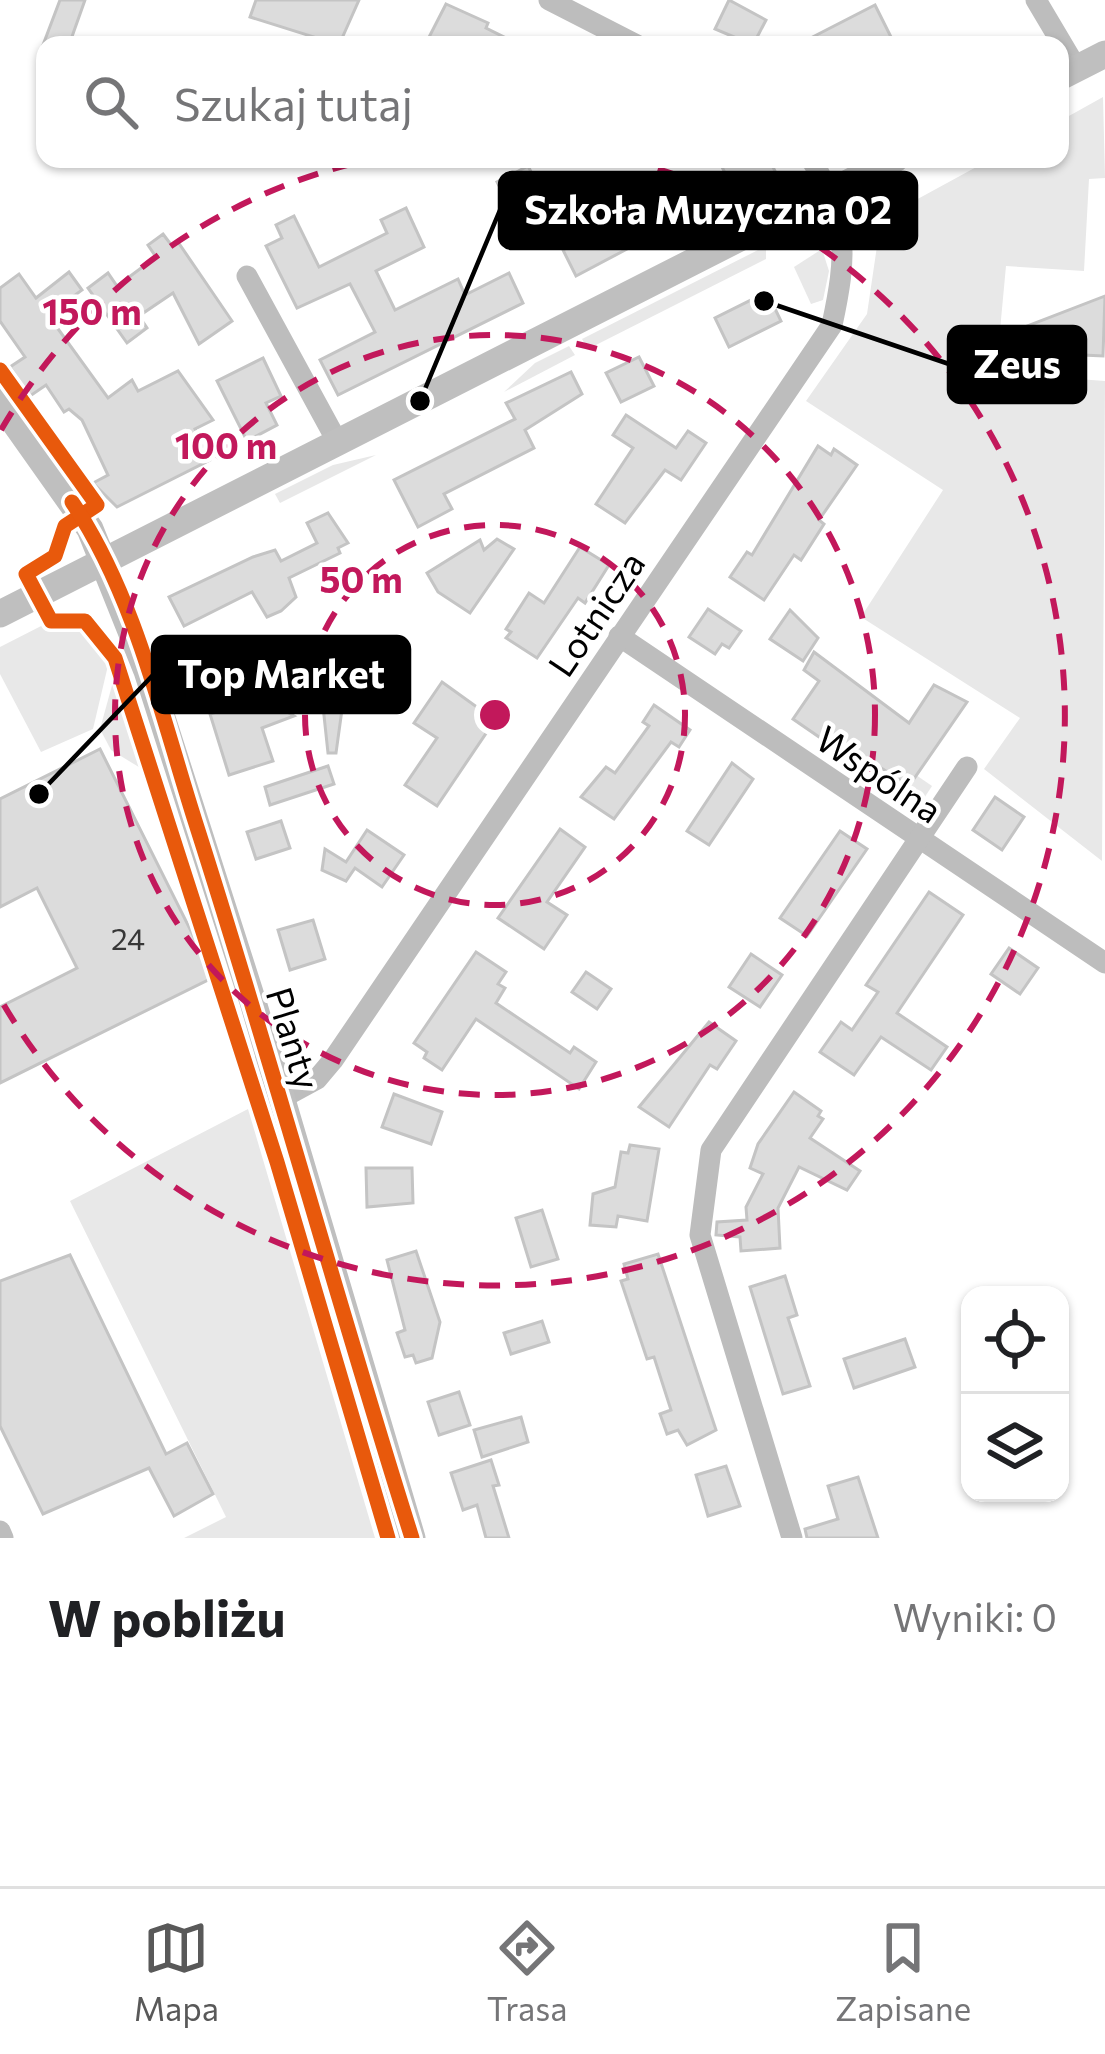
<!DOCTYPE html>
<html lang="pl">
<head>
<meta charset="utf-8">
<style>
  :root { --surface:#fff; --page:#f2f2f2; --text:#202124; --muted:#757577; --line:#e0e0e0; --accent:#595959 }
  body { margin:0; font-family:Commissioner,sans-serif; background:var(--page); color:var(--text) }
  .controls { position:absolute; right:36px; bottom:36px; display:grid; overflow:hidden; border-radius:24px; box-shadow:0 3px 9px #0004 }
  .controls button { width:108px; height:108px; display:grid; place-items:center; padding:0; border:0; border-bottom:3px solid var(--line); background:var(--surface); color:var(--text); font:60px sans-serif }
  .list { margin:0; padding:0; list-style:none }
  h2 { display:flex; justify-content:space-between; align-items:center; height:156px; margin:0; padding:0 48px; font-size:51px }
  h2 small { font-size:39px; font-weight:400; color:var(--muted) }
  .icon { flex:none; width:66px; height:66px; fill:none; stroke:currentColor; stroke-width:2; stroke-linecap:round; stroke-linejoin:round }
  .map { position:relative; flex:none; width:1105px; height:1538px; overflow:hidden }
  .search { position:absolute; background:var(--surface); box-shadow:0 3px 9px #0004; left:36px; right:36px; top:36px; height:132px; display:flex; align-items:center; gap:30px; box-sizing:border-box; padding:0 42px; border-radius:24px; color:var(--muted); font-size:45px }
  .sheet { height:348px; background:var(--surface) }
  nav { display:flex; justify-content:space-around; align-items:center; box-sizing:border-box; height:168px; border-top:3px solid var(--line); background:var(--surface); font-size:33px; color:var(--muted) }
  nav a { display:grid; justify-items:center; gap:6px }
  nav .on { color:var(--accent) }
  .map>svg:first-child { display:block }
  .green { fill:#e8e8e8 }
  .building { fill:#dcdcdc; stroke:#c4c4c4; stroke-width:3 }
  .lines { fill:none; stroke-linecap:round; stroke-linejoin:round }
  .street { stroke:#bdbdbd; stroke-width:21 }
  .secondary { stroke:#bfbfbf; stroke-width:27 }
  .cycleway-casing { stroke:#fff; stroke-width:22 }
  .cycleway { stroke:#e8590c; stroke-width:15 }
  .ring { fill:none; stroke:#c2185b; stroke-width:6; stroke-dasharray:21 15 }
  .labels { text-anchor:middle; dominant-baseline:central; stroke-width:9; stroke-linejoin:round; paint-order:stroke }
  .number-label { font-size:30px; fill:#373737 }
  .street-label { font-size:36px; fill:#000; stroke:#fff }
  .centre { fill:#c2185b; stroke:#fff; stroke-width:6 }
  .ring-label { font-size:36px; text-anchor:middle; font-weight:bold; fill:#c2185b; stroke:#fff; stroke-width:9; stroke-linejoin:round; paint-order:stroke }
  .leader { fill:none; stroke:#000; stroke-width:4.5 }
  .callout-dot { fill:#000; stroke:#fff; stroke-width:4.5 }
  .callout { fill:#000; stroke:#000; stroke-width:4.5 }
  .callout-label { font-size:39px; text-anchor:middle; font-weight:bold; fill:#fff }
</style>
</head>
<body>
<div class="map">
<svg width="1105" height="1538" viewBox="0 0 1105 1538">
  <rect width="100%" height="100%" fill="#fff"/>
  <g class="green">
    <path d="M 1103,97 L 1105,178 L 1089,179 L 1084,271 L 1006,266 L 996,373 L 1105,381 L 1102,861 L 984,769 L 1020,718 L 861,617 L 943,490 L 806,401 L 867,314 L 881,219 L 991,159 L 1060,159 L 1060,121 Z"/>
    <path d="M 766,246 L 766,259 L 588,349 L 582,339 Z"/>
    <path d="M 822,249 L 829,271 L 823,300 L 811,304 L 794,267 Z"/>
    <path d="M 569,346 L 575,355 L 504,392 L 535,363 Z"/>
    <path d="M 376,455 L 280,503 L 275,494 L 333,465 Z"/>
    <path d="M 73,622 L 92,630 L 110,657 L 93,729 L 41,752 L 0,674 L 0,647 L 47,623 L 55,628 Z"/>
    <path d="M 116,671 L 147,772 L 111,750 L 100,729 Z"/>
    <path d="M 916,775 L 932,786 L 915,812 L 894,798 Z"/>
    <path d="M 256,1056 L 397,1538 L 391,1538 L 249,1060 Z"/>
    <path d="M 248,1109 L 375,1538 L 184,1538 L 226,1517 L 70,1201 Z"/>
  </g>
  <g class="building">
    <path d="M 60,0 L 85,0 L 69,45 L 43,45 Z"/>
    <path d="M 256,0 L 359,0 L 339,45 L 250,17 Z"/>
    <path d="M 729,0 L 766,20 L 753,45 L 715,29 Z"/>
    <path d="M 446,4 L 488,23 L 486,28 L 520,45 L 425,45 Z"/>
    <path d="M 875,5 L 895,45 L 797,45 Z"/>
    <path d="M 718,159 L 769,159 L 777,175 L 736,195 Z"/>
    <path d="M 528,166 L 544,197 L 513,213 L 497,182 Z"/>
    <path d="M 406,208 L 424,247 L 376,271 L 395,310 L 458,279 L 465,295 L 509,273 L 523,303 L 338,395 L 320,360 L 375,332 L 350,284 L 297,308 L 266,246 L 282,238 L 276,225 L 294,216 L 319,267 L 387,233 L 381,220 Z"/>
    <path d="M 635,223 L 644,240 L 576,276 L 563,250 L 603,230 L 607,237 Z"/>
    <path d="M 163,234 L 172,246 L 178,242 L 232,321 L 199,344 L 173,293 L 139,316 L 147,328 L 127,343 L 88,288 L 108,273 L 117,286 L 156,257 L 148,245 Z"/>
    <path d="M 69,272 L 82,290 L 48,315 L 108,398 L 132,380 L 138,391 L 178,371 L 213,420 L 195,429 L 210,460 L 117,507 L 93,483 L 108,475 L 82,420 L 69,409 L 64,412 L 46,385 L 30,396 L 10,367 L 25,357 L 0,321 L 0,288 L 19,274 L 36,298 Z"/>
    <path d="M 767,292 L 781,321 L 729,347 L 715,318 Z"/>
    <path d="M 1105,296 L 1103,356 L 1083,355 L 1084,342 L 1039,359 L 1027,326 Z"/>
    <path d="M 639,357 L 654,386 L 621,402 L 606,373 Z"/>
    <path d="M 263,358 L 281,396 L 266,403 L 277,425 L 247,441 L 217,381 Z"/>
    <path d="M 571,372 L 582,394 L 525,430 L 534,448 L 444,494 L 452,509 L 418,527 L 394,480 L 515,419 L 506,403 Z"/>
    <path d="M 626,415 L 676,448 L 688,431 L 706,443 L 681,480 L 665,470 L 625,523 L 596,504 L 633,448 L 613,435 Z"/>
    <path d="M 818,446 L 831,455 L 834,449 L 857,465 L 819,520 L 824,524 L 801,560 L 794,555 L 764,600 L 730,577 L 747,552 L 752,555 Z"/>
    <path d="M 328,513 L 348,543 L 338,548 L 340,553 L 289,578 L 296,597 L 281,611 L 267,617 L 252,592 L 184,626 L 169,597 L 253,557 L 275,550 L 281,561 L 317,543 L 307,523 Z"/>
    <path d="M 497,539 L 514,549 L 470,613 L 438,592 L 427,573 L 480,540 L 484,550 Z"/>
    <path d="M 580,547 L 609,565 L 585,603 L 578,598 L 537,658 L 506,638 L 511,632 L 506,629 L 529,593 L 544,603 Z"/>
    <path d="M 708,609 L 741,631 L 729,648 L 722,644 L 715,654 L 689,637 Z"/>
    <path d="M 790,610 L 818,638 L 803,661 L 770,639 Z"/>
    <path d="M 814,652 L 909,723 L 934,685 L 967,702 L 909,786 L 872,762 L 867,770 L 793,719 L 819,681 L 804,670 Z"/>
    <path d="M 348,666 L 336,753 L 328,753 L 319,669 Z"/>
    <path d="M 442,682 L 495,720 L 437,806 L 405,785 L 437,738 L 414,723 Z"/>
    <path d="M 262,697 L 294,716 L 262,728 L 273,761 L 229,775 L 210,714 Z"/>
    <path d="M 654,705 L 690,730 L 679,747 L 671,742 L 614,819 L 581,797 L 606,767 L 615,773 L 649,726 L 643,722 Z"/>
    <path d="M 100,749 L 214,977 L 0,1083 L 0,1007 L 77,968 L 37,888 L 0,907 L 0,799 Z"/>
    <path d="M 732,763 L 753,779 L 709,845 L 687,831 Z"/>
    <path d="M 328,766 L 334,784 L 270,805 L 265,787 Z"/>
    <path d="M 995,797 L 1024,817 L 1002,850 L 973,830 Z"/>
    <path d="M 281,821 L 290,848 L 256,859 L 247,832 Z"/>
    <path d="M 560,829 L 585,847 L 547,902 L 567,915 L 544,949 L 498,918 Z"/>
    <path d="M 367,830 L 404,855 L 382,887 L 355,868 L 346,881 L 322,870 L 325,849 L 346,862 Z"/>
    <path d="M 840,831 L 867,849 L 807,936 L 780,918 Z"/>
    <path d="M 929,892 L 963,915 L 897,1013 L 947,1047 L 931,1070 L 881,1037 L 854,1075 L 820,1052 L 841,1022 L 852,1030 L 878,992 L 866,985 Z"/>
    <path d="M 313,920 L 325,959 L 290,970 L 278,930 Z"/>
    <path d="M 1009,948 L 1038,968 L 1020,994 L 991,974 Z"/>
    <path d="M 476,952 L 506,972 L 498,984 L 505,988 L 496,1003 L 570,1053 L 574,1047 L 596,1062 L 579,1089 L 476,1019 L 442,1070 L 424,1058 L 427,1052 L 414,1043 Z"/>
    <path d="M 751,954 L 782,975 L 760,1007 L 729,987 Z"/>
    <path d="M 586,972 L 611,989 L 597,1009 L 572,992 Z"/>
    <path d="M 709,1022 L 736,1041 L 717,1069 L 710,1065 L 669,1127 L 639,1107 Z"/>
    <path d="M 794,1092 L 821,1111 L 818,1116 L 823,1119 L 810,1138 L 860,1171 L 847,1190 L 799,1167 L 778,1208 L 780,1248 L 741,1251 L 740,1237 L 716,1235 L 717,1222 L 747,1220 L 746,1207 L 763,1174 L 750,1168 L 758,1144 Z"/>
    <path d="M 394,1094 L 442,1112 L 431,1144 L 382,1127 Z"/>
    <path d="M 630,1145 L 659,1149 L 647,1221 L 618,1216 L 616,1227 L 590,1225 L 593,1194 L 615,1187 L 621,1152 L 628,1153 Z"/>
    <path d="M 366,1168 L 412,1168 L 413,1203 L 367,1207 Z"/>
    <path d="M 542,1210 L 558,1259 L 531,1267 L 516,1218 Z"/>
    <path d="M 416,1251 L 440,1322 L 432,1358 L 416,1363 L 413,1355 L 405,1357 L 397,1333 L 405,1330 L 387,1260 Z"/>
    <path d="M 658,1254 L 716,1430 L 687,1445 L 678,1430 L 667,1434 L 660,1414 L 671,1410 L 654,1357 L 647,1359 L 621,1281 L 628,1279 L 624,1264 Z"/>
    <path d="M 70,1255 L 166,1454 L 187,1443 L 213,1494 L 174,1516 L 149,1468 L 43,1514 L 0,1426 L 0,1281 Z"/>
    <path d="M 785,1276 L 797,1315 L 788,1318 L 810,1386 L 783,1394 L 750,1287 Z"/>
    <path d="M 542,1321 L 549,1342 L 511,1354 L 504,1333 Z"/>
    <path d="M 905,1339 L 915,1367 L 854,1388 L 844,1359 Z"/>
    <path d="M 459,1392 L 470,1425 L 439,1435 L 428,1402 Z"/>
    <path d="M 521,1417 L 528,1442 L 482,1457 L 474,1430 Z"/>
    <path d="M 491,1460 L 499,1485 L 493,1486 L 509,1538 L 486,1538 L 477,1505 L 463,1510 L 451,1473 Z"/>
    <path d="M 726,1466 L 740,1506 L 708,1516 L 696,1475 Z"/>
    <path d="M 858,1477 L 878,1538 L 807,1538 L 805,1529 L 838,1519 L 828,1486 Z"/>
  </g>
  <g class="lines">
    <g class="street">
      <path d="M 549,0 L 637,45"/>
      <path d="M 1036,0 L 1077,69"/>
      <path d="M 247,276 L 338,443"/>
      <path d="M 619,636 L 1105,963"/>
      <path d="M 282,1098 L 317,1079 L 333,1060 L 832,325 C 847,255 849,222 811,159"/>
      <path d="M 0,1531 L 3,1538"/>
      <path d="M 792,1538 L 700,1235 L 711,1150 L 967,767"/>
    </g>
    <g class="secondary">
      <path d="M 1060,77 L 1105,54"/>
      <path d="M 0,402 L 90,529 L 147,671 L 253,1002 L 412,1538"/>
      <path d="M 0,614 L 895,159"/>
    </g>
    <defs>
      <g id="cycleway">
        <path d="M 0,370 L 97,505 L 65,526 L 55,556 L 26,574 L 51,621 L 85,621 L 115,658 L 277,1162 L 388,1538"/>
        <path d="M 72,502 C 135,595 162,718 196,824 C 272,1061 337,1301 412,1538"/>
      </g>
    </defs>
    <use href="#cycleway" class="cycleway-casing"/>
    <use href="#cycleway" class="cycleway"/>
  </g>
  <g class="ring">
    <circle cx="495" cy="715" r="190"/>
    <circle cx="495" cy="715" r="380"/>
    <path d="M1 430A570 570 0 0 1 367 160M623 160A570 570 0 1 1 1 1000"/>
  </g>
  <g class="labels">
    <g class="number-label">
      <text x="128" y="937">24</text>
    </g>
    <g class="street-label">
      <text transform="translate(595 613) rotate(-56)">Lotnicza</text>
      <text transform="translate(880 773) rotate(34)">Wspólna</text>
      <text transform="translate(295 1038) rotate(73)">Planty</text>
    </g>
  </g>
  <circle cx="495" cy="715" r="18" class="centre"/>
  <g class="ring-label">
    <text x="92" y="325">150 m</text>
    <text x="226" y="459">100 m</text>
    <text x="361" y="593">50 m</text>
  </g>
  <path class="leader" d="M420 401L500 210M764 301L949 364M39 794L153 675"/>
  <g class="callout-dot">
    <circle cx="420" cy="401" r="12"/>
    <circle cx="764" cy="301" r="12"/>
    <circle cx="39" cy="794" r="12"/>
  </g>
  <g class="callout">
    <rect x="500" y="173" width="416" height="75" rx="12"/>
    <rect x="949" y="327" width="136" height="75" rx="12"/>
    <rect x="153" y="637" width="256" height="75" rx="12"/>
  </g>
  <g class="callout-label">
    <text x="708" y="224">Szkoła Muzyczna 02</text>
    <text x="1017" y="378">Zeus</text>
    <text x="281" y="688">Top Market</text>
  </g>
</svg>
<div class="controls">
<button><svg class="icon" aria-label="locate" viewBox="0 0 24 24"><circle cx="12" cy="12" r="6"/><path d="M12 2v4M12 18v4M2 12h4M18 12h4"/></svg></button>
<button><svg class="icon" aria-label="layers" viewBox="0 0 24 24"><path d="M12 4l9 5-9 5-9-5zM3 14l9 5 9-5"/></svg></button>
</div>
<div class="search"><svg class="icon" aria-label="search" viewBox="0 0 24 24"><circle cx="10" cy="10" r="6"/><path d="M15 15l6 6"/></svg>Szukaj tutaj</div>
</div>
<section class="sheet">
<h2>W pobliżu<small>Wyniki: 0</small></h2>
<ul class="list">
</ul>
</section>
<nav>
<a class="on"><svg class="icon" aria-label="map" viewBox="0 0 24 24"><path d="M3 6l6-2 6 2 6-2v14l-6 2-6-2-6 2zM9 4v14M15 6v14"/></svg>Mapa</a>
<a><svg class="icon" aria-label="directions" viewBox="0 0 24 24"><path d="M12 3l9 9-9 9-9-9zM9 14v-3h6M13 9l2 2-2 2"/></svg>Trasa</a>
<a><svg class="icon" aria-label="saved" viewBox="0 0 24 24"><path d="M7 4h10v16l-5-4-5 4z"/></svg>Zapisane</a>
</nav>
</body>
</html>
